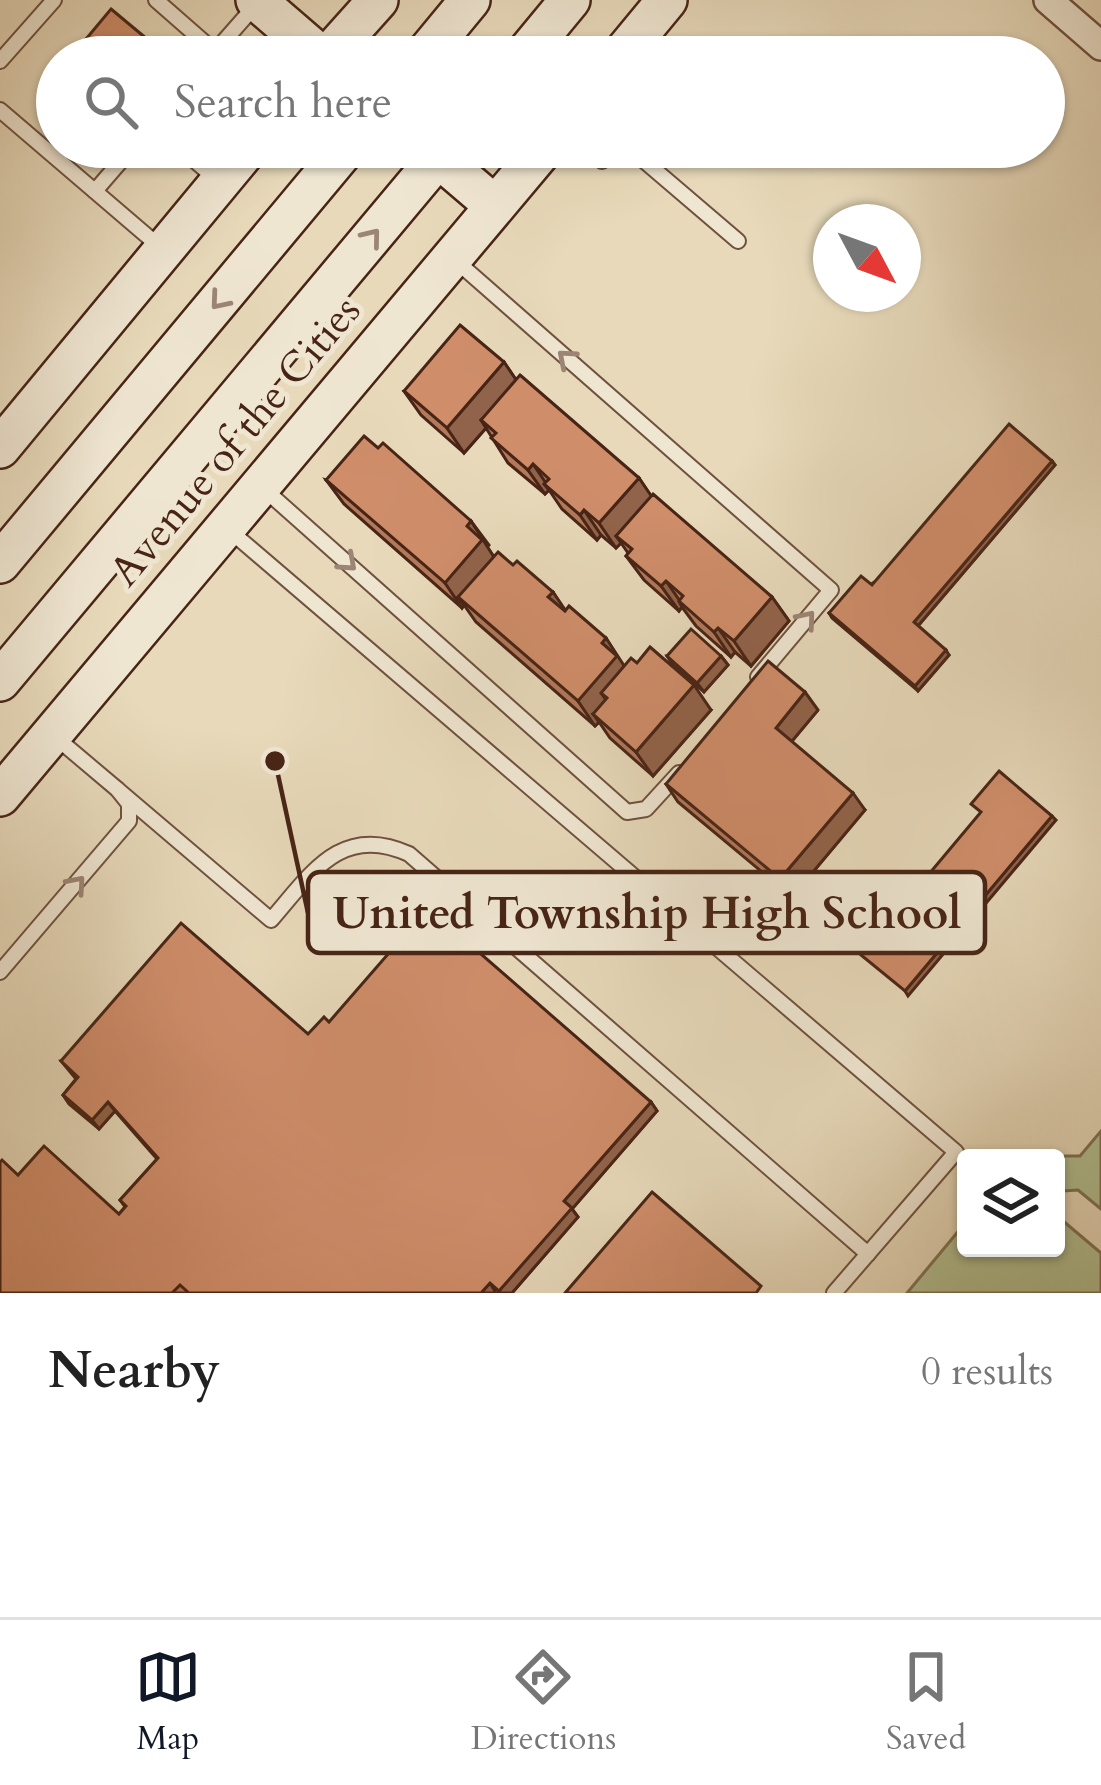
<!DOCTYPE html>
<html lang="en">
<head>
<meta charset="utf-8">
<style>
  :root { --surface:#fff; --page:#f2f2f2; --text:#222; --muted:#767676; --line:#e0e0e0; --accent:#111827 }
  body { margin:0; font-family:Cardo,serif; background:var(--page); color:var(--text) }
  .controls { position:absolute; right:36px; bottom:36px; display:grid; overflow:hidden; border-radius:12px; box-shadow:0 3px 9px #0004 }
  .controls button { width:108px; height:108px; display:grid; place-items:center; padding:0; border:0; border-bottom:3px solid var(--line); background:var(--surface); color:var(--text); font:60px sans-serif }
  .compass { position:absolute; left:813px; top:204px; width:108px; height:108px; border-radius:50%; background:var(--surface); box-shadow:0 3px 9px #0004; rotate:131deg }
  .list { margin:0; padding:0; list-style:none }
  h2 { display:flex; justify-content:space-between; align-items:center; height:156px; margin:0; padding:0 48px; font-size:51px }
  h2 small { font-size:39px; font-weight:400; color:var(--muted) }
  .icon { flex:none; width:66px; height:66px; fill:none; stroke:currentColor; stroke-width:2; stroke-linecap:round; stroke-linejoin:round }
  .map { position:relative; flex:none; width:1101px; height:1293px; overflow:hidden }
  .search { position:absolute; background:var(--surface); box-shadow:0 3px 9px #0004; left:36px; right:36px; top:36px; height:132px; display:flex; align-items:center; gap:30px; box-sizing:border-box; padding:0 42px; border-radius:66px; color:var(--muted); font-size:45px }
  .sheet { height:324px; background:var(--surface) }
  nav { display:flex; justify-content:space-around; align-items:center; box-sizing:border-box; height:168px; border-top:3px solid var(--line); background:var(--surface); font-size:33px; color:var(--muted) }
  nav a { display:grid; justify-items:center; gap:6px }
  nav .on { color:var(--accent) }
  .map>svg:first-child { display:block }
  .green { fill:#b2c092; stroke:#7d7254; stroke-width:3 }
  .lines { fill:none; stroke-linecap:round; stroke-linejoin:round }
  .lane-casing { stroke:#70513f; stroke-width:18 }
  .street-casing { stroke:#70513f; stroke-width:32 }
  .secondary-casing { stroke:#482416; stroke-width:44 }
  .lane { stroke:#efe6d2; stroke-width:14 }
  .street { stroke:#efe6d2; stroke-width:27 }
  .secondary { stroke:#efe6d2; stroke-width:39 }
  .wall { fill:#b2795b; stroke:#482416; stroke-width:3 }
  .shaded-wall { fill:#91634a; stroke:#482416; stroke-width:3 }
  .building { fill:#cf8d6a; stroke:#482416; stroke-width:3 }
  .oneway { stroke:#9c8574 }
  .labels { text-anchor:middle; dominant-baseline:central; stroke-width:10; stroke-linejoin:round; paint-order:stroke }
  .street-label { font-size:42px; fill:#482416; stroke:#efe6d2 }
  .leader { fill:none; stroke:#482416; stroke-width:4.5 }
  .callout-dot { fill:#482416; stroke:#efe6d2; stroke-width:4.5 }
  .callout { fill:#efe6d2; stroke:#482416; stroke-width:4.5 }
  .callout-label { font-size:45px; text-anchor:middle; font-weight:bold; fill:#482416 }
</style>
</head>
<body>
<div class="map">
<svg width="1101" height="1293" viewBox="0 0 1101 1293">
  <rect width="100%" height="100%" fill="#e7d9ba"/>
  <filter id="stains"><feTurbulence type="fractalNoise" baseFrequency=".00167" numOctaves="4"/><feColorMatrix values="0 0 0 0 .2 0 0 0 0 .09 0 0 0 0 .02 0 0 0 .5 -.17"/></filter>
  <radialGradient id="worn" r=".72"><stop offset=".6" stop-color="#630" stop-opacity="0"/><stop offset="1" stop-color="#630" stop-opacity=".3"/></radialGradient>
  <g class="green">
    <path d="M 1101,1131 L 1101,1209 L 1078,1190 L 1063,1191 L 1056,1183 L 1056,1163 L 1065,1156 L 1080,1156 Z"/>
    <path d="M 1056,1215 L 1101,1253 L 1101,1293 L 907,1293 L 966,1222 L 966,1248 L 1056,1248 Z"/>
  </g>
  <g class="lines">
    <defs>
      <g id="lane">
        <path d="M 156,0 L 221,57"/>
        <path d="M 210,57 L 254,7"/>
        <path d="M 0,61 L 54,0"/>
        <path d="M 0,110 L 160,247"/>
        <path d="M 179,147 L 216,179"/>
        <path d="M 586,147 L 602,161 L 613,147"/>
        <path d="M 628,147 L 738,241"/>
        <path d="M 95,191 L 133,147"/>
        <path d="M 455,260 L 831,590 L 758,677"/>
        <path d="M 264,489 L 627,812 L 646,809 L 679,773"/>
        <path d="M 229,530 L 956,1152 L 834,1293"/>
        <path d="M 117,789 L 271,920 C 311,874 341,823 409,854 L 868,1254"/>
        <path d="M 0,972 L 129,821 L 129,804 L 117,789 L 53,735"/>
      </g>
      <path id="street" d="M 1048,0 L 1101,46"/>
      <g id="secondary">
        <path d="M 256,0 L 322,57"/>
        <path d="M 327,57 L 378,0"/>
        <path d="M 423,57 L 470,0"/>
        <path d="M 523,57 L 570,0"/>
        <path d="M 620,57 L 667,0"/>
        <path d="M 426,147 L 495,206"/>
        <path d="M 0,448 L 249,147"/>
        <path d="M 0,563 L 347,147"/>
        <path d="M 0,681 L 447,147"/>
        <path d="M 0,796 L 545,147"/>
      </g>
    </defs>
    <use href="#lane" class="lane-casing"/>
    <use href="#street" class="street-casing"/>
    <use href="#secondary" class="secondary-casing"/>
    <use href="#lane" class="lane"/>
    <use href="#street" class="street"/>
    <use href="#secondary" class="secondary"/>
  </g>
  <g class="wall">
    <path d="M 504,362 L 516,380 L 639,478 L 651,496 L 772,597 L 789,621 L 751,666 L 735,652 L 731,657 L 696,626 L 682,607 L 679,611 L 644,580 L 626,556 L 628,553 L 621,543 L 616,548 L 601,535 L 597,540 L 562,509 L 549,490 L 545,494 L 508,463 L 486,428 L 464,453 L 421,415 L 404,391 Z"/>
    <path d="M 1052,461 L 1055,465 L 918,626 L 949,655 L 918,691 L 832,618 L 829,613 Z"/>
    <path d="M 326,480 L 471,521 L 489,545 L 487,547 L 494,557 L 513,565 L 553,592 L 565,611 L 606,638 L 624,667 L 711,710 L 653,776 L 610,738 L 599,722 L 595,726 L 476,622 L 464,605 L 462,608 L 344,504 Z"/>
    <path d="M 667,656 L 721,656 L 728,665 L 704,692 L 673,665 Z"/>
    <path d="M 818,710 L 791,742 L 865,810 L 792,897 L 678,802 L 666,784 Z"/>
    <path d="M 329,1022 L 651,1102 L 657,1111 L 572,1209 L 578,1217 L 512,1293 L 0,1293 L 18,1175 L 119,1214 L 125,1207 L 120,1200 L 157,1159 L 115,1111 L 99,1129 L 69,1104 L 63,1095 L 76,1079 L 61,1061 L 308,1034 Z"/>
  </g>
  <g class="shaded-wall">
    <path d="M 153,44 L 162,57 L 141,57 Z"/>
    <path d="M 504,362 L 521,387 L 481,420 L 486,428 L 464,453 L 447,428 Z"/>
    <path d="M 1052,461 L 1055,465 L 917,627 L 914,622 Z"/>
    <path d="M 533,464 L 550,489 L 544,484 L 549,490 L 545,494 L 528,470 Z"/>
    <path d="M 639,478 L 656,503 L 616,536 L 621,543 L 616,548 L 599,523 Z"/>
    <path d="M 584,510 L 601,535 L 597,540 L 580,515 Z"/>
    <path d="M 471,521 L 499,565 L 458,597 L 464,605 L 462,608 L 445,583 L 467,526 Z"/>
    <path d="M 666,581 L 682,604 L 679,601 L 682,607 L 679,611 L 661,586 Z"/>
    <path d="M 553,592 L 570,617 L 548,597 Z"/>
    <path d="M 772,597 L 789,621 L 751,666 L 734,641 Z"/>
    <path d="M 718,628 L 735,652 L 731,657 L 714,632 Z"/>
    <path d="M 606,638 L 634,681 L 607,698 L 601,693 L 611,707 L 593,714 L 599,722 L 595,726 L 578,701 L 602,643 Z"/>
    <path d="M 946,650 L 949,655 L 918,691 L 915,686 Z"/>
    <path d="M 721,656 L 728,665 L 704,692 L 697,683 Z"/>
    <path d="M 694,685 L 711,710 L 653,776 L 636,752 Z"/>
    <path d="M 805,692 L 818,710 L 788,746 L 776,728 Z"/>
    <path d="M 853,793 L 865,810 L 792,897 L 780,879 Z"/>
    <path d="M 1052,816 L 1056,820 L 908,996 L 905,991 Z"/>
    <path d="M 108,1102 L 115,1111 L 99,1129 L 92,1120 Z"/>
    <path d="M 651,1102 L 657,1111 L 572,1209 L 578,1217 L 512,1293 L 500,1293 L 499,1291 L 564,1201 Z"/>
    <path d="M 490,1283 L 496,1293 L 481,1293 Z"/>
  </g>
  <g class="building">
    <path d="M 111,9 L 153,44 L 141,57 L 71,57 Z"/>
    <path d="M 460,325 L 504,362 L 447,428 L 404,391 Z"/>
    <path d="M 520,375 L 639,478 L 599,523 L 584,510 L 580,515 L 544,484 L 549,479 L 533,464 L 528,470 L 491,438 L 496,433 L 481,420 Z"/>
    <path d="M 1009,424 L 1052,461 L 914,622 L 946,650 L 915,686 L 829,613 L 861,576 L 872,585 Z"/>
    <path d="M 364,436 L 378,448 L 383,443 L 471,521 L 467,526 L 482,540 L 445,583 L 326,480 Z"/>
    <path d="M 653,494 L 772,597 L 734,641 L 718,628 L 714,632 L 679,601 L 683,596 L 666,581 L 661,586 L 626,556 L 632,549 L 616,536 Z"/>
    <path d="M 498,552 L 513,565 L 517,561 L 553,592 L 548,597 L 565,611 L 569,606 L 606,638 L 602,643 L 617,656 L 578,701 L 458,597 Z"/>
    <path d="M 691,629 L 721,656 L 697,683 L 667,656 Z"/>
    <path d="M 650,647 L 694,685 L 636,752 L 593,714 L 607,698 L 601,693 L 631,658 L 637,663 Z"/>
    <path d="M 768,661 L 805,692 L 776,728 L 853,793 L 780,879 L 666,784 Z"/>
    <path d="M 999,771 L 1052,816 L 905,991 L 861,955 L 981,812 L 971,804 Z"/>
    <path d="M 428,908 L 651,1102 L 564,1201 L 572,1208 L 499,1291 L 490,1283 L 481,1293 L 189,1293 L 180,1285 L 172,1293 L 0,1293 L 0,1162 L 2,1160 L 18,1175 L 44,1146 L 119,1214 L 126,1206 L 120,1200 L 158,1158 L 108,1102 L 92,1120 L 63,1095 L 78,1077 L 61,1061 L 181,923 L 308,1034 L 324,1017 L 329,1022 Z"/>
    <path d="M 652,1192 L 761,1286 L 756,1293 L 565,1293 Z"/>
  </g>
  <defs><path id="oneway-chevron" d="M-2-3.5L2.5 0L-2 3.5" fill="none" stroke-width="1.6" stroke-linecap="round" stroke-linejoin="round" transform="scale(3)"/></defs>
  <g class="oneway">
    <use href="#oneway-chevron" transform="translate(372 237) rotate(-51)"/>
    <use href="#oneway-chevron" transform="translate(219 301) rotate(130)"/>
    <use href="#oneway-chevron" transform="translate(566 358) rotate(-139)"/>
    <use href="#oneway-chevron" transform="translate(348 563) rotate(42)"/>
    <use href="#oneway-chevron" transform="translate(807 619) rotate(-50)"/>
    <use href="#oneway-chevron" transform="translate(77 884) rotate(-49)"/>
  </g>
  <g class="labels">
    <g class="street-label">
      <text transform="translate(235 441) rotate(-50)">Avenue of the Cities</text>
    </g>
  </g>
  <path class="leader" d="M275 761L308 913"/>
  <circle class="callout-dot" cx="275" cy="761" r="12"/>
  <rect class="callout" x="308" y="872" width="677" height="81" rx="12"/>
  <g class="callout-label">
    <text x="647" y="928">United Township High School</text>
  </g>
  <rect width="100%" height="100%" filter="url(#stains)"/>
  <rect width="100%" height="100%" fill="url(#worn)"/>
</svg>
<div class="controls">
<button><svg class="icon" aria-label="layers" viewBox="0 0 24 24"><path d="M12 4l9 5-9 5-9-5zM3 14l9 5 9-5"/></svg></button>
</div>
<svg class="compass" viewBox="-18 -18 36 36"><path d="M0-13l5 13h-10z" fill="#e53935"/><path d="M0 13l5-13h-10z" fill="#767676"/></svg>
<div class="search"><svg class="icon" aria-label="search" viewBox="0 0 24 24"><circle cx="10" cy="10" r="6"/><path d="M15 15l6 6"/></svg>Search here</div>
</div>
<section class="sheet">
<h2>Nearby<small>0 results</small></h2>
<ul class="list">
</ul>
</section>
<nav>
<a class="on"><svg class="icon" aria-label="map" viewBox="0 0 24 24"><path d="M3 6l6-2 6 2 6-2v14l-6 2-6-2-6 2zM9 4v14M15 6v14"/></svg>Map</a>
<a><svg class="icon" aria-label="directions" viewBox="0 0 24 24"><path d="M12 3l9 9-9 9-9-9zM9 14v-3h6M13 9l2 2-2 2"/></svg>Directions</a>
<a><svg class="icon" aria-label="saved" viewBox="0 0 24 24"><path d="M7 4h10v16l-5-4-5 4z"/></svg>Saved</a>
</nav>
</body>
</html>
